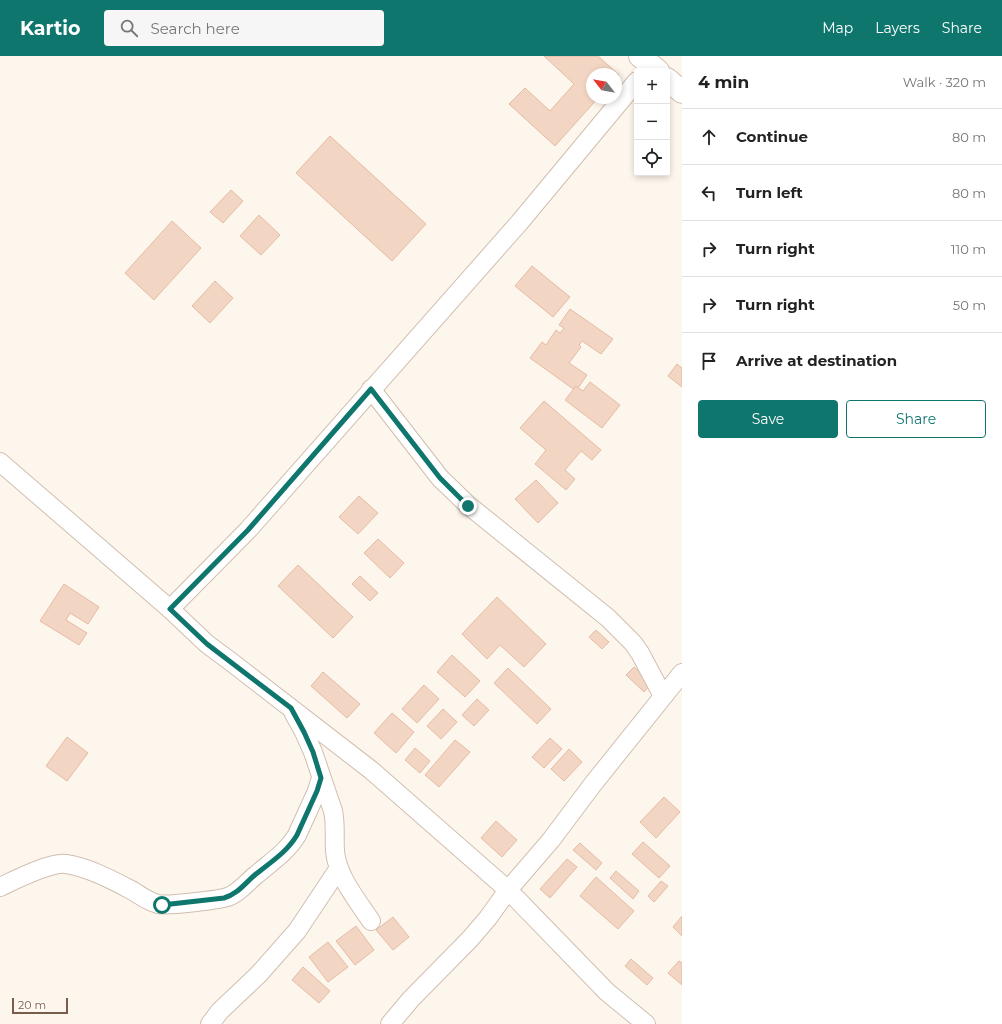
<!DOCTYPE html>
<html lang="en">
<head>
<meta charset="utf-8">
<style>
  :root { --surface:#fff; --page:#f6f6f6; --text:#222; --muted:#767676; --line:#e0e0e0; --accent:#0f766e }
  body { margin:0; font-family:Montserrat,sans-serif; background:var(--page); color:var(--text) }
  .controls { position:absolute; right:12px; top:12px; display:grid; overflow:hidden; border-radius:4px; box-shadow:0 2px 6px #0003 }
  .controls button { width:36px; height:36px; display:grid; place-items:center; padding:0; border:0; border-bottom:1px solid var(--line); background:var(--surface); color:var(--text); font:20px sans-serif }
  .compass { position:absolute; left:586px; top:12px; width:36px; height:36px; border-radius:50%; background:var(--surface); box-shadow:0 2px 6px #0003; rotate:301deg }
  .scale { position:absolute; left:12px; bottom:10px; width:56px; box-sizing:border-box; padding-left:4px; border:2px solid #7a5c4d; border-top:0; font-size:11px; line-height:14px; white-space:nowrap; color:#7a5c4d; -webkit-text-stroke:3px #fffaf3; paint-order:stroke }
  .stop { position:absolute; width:12px; height:12px; margin:-9px; border:3px solid #0f766e; border-radius:50%; background:#fff }
  .stop.end { background:#0f766e; border-color:#fff; box-shadow:0 1px 4px #0008 }
  .list { margin:0; padding:0; list-style:none }
  h2 { display:flex; justify-content:space-between; align-items:center; height:52px; margin:0; padding:0 16px; font-size:17px }
  h2 small { font-size:13px; font-weight:400; color:var(--muted) }
  .list li { display:grid; grid-template-columns:26px 1fr auto; gap:12px; align-items:center; box-sizing:border-box; height:56px; padding:0 16px; border-top:1px solid var(--line) }
  .list b { display:block; font-size:15px; white-space:nowrap }
  .list em { font-size:13px; font-style:normal; color:var(--muted) }
  .actions { display:flex; gap:8px; padding:12px 16px }
  .actions a { flex:1; padding:9px 0; border:1px solid var(--accent); border-radius:4px; text-align:center; font-size:14px; color:var(--accent) }
  .actions .main { background:var(--accent); color:#fff }
  .icon { flex:none; width:22px; height:22px; fill:none; stroke:currentColor; stroke-width:2; stroke-linecap:round; stroke-linejoin:round }
  .map { position:relative; flex:none; width:682px; height:968px; overflow:hidden }
  header { display:flex; align-items:center; gap:24px; box-sizing:border-box; height:56px; padding:0 20px; background:var(--accent); color:#fff }
  header strong { font-size:19px }
  nav { display:flex; gap:22px; margin-inline-start:auto; font-size:14px }
  .search { width:280px; height:36px; background:var(--page); display:flex; align-items:center; gap:10px; box-sizing:border-box; padding:0 14px; border-radius:4px; color:var(--muted); font-size:15px }
  main { display:flex }
  aside { flex:1; background:var(--surface) }
  .map>svg:first-child { display:block }
  .building { fill:#f3d5c3; stroke:#e6bba3 }
  .lines { fill:none; stroke-linecap:round; stroke-linejoin:round }
  .street-casing { stroke:#d1beb0; stroke-width:20 }
  .secondary-casing { stroke:#d6c0b0; stroke-width:24 }
  .street { stroke:#fff; stroke-width:18 }
  .secondary { stroke:#fff; stroke-width:22 }
  .route { stroke:#0f766e; stroke-width:5 }
</style>
</head>
<body>
<header>
<strong>Kartio</strong>
<div class="search"><svg class="icon" aria-label="search" viewBox="0 0 24 24"><circle cx="10" cy="10" r="6"/><path d="M15 15l6 6"/></svg>Search here</div>
<nav><a>Map</a><a>Layers</a><a>Share</a></nav>
</header>
<main>
<div class="map">
<svg width="682" height="968" viewBox="0 0 682 968">
  <rect width="100%" height="100%" fill="#fdf6ec"/>
  <g class="building">
    <path d="M 544,0 L 598,0 L 619,19 L 616,22 L 616,18 L 592,18 L 592,42 L 598,42 L 555,90 L 509,48 L 525,32 L 550,55 L 574,28 Z"/>
    <path d="M 330,80 L 426,168 L 392,205 L 296,117 Z"/>
    <path d="M 231,134 L 243,145 L 223,167 L 210,156 Z"/>
    <path d="M 259,159 L 280,179 L 261,199 L 240,180 Z"/>
    <path d="M 172,165 L 201,192 L 154,244 L 125,217 Z"/>
    <path d="M 532,210 L 570,241 L 553,261 L 515,230 Z"/>
    <path d="M 215,225 L 233,242 L 210,267 L 192,250 Z"/>
    <path d="M 570,253 L 613,283 L 601,298 L 582,285 L 579,289 L 581,291 L 569,307 L 587,319 L 576,335 L 530,302 L 542,286 L 546,289 L 556,274 L 560,277 L 564,272 L 559,269 Z"/>
    <path d="M 677,308 L 682,312 L 682,331 L 668,320 Z"/>
    <path d="M 590,326 L 620,349 L 602,372 L 565,344 L 576,330 L 583,335 Z"/>
    <path d="M 544,345 L 601,394 L 592,404 L 581,395 L 565,414 L 575,423 L 566,434 L 535,408 L 546,394 L 520,372 Z"/>
    <path d="M 536,424 L 558,447 L 538,467 L 515,443 Z"/>
    <path d="M 359,440 L 378,457 L 358,478 L 339,461 Z"/>
    <path d="M 378,483 L 404,507 L 390,522 L 364,497 Z"/>
    <path d="M 298,509 L 353,561 L 333,582 L 278,530 Z"/>
    <path d="M 360,520 L 378,537 L 370,545 L 352,528 Z"/>
    <path d="M 64,528 L 99,551 L 88,568 L 70,557 L 66,564 L 87,577 L 79,589 L 40,565 Z"/>
    <path d="M 497,541 L 546,588 L 524,611 L 500,589 L 487,603 L 462,578 Z"/>
    <path d="M 596,574 L 609,586 L 602,593 L 589,581 Z"/>
    <path d="M 452,599 L 480,625 L 465,641 L 437,616 Z"/>
    <path d="M 634,611 L 652,627 L 644,636 L 626,619 Z"/>
    <path d="M 508,612 L 551,653 L 537,668 L 494,627 Z"/>
    <path d="M 323,616 L 360,648 L 347,662 L 311,630 Z"/>
    <path d="M 424,629 L 439,643 L 417,667 L 402,653 Z"/>
    <path d="M 477,643 L 489,654 L 474,670 L 462,659 Z"/>
    <path d="M 443,653 L 457,666 L 441,683 L 427,670 Z"/>
    <path d="M 392,657 L 414,676 L 396,697 L 374,677 Z"/>
    <path d="M 67,681 L 88,697 L 67,725 L 46,710 Z"/>
    <path d="M 550,682 L 562,693 L 544,712 L 532,701 Z"/>
    <path d="M 455,684 L 470,696 L 439,731 L 425,719 Z"/>
    <path d="M 415,692 L 430,705 L 420,717 L 405,704 Z"/>
    <path d="M 569,693 L 582,706 L 564,725 L 551,713 Z"/>
    <path d="M 664,741 L 680,756 L 656,782 L 640,766 Z"/>
    <path d="M 496,765 L 517,784 L 502,801 L 481,782 Z"/>
    <path d="M 643,786 L 670,810 L 659,822 L 632,798 Z"/>
    <path d="M 580,787 L 602,807 L 596,814 L 573,794 Z"/>
    <path d="M 567,803 L 577,811 L 550,842 L 540,833 Z"/>
    <path d="M 616,815 L 639,835 L 633,843 L 610,822 Z"/>
    <path d="M 596,821 L 634,855 L 618,873 L 580,840 Z"/>
    <path d="M 661,825 L 668,830 L 654,846 L 648,840 Z"/>
    <path d="M 682,860 L 682,880 L 673,871 Z"/>
    <path d="M 393,861 L 409,881 L 393,894 L 376,874 Z"/>
    <path d="M 356,870 L 374,894 L 355,909 L 336,885 Z"/>
    <path d="M 328,886 L 348,911 L 328,926 L 309,901 Z"/>
    <path d="M 631,903 L 653,922 L 647,929 L 625,910 Z"/>
    <path d="M 679,905 L 682,907 L 682,929 L 668,917 Z"/>
    <path d="M 303,911 L 330,935 L 319,947 L 292,924 Z"/>
  </g>
  <g class="lines">
    <defs>
      <g id="street">
        <path d="M 371,333 L 440,422 L 468,449 L 608,562 L 633,587 L 640,597 L 663,640"/>
        <path d="M 0,406 L 170,553 L 207,588 L 230,605 L 371,714 L 508,834 L 607,936 L 646,968"/>
        <path d="M 170,553 L 248,474 L 519,167 L 637,25"/>
        <path d="M 294,658 L 304,676 L 313,696 L 333,755 C 336,768 334,781 335,795 C 337,820 357,844 371,865"/>
        <path d="M 0,831 C 15,824 50,806 66,808 C 88,811 114,825 133,835 C 141,840 149,846 158,848 C 166,850 222,844 230,840 C 241,835 247,826 256,819 C 271,806 287,796 297,779 L 317,735 L 321,722"/>
        <path d="M 210,968 L 220,955 L 258,919 L 297,875 L 339,812"/>
        <path d="M 390,968 L 411,943 L 470,883 L 488,862 L 508,834 L 551,784 L 593,728 L 682,617"/>
      </g>
      <g id="secondary">
        <path d="M 640,0 L 658,15"/>
        <path d="M 667,23 L 682,36"/>
      </g>
    </defs>
    <use href="#street" class="street-casing"/>
    <use href="#secondary" class="secondary-casing"/>
    <use href="#street" class="street"/>
    <use href="#secondary" class="secondary"/>
  </g>
  <g class="lines">
    <path class="route" d="M 162,849 L 224,842 C 238,838 245,827 256,818 C 271,806 287,796 297,779 L 317,735 L 321,722 L 313,696 L 304,676 L 291,652 L 207,588 L 170,553 L 248,474 L 371,333 L 440,422 L 468,450"/>
  </g>
</svg>
<div class="controls">
<button>+</button>
<button>−</button>
<button><svg class="icon" aria-label="locate" viewBox="0 0 24 24"><circle cx="12" cy="12" r="6"/><path d="M12 2v4M12 18v4M2 12h4M18 12h4"/></svg></button>
</div>
<svg class="compass" viewBox="-18 -18 36 36"><path d="M0-13l5 13h-10z" fill="#e53935"/><path d="M0 13l5-13h-10z" fill="#767676"/></svg>
<div class="scale">20 m</div>
<div class="stop" style="left:162px;top:849px"></div>
<div class="stop end" style="left:468px;top:450px"></div>
</div>
<aside>
<h2>4 min<small>Walk · 320 m</small></h2>
<ul class="list">
<li><svg class="icon" aria-label="ahead" viewBox="0 0 24 24"><path d="M12 20V5M6 11l6-6 6 6"/></svg><div><b>Continue</b></div><em>80 m</em></li>
<li><svg class="icon" aria-label="left" viewBox="0 0 24 24"><path d="M17 20v-9H6M10 6l-5 5 5 5"/></svg><div><b>Turn left</b></div><em>80 m</em></li>
<li><svg class="icon" aria-label="right" viewBox="0 0 24 24"><path d="M7 20v-9h11M14 6l5 5-5 5"/></svg><div><b>Turn right</b></div><em>110 m</em></li>
<li><svg class="icon" aria-label="right" viewBox="0 0 24 24"><path d="M7 20v-9h11M14 6l5 5-5 5"/></svg><div><b>Turn right</b></div><em>50 m</em></li>
<li><svg class="icon" aria-label="arrive" viewBox="0 0 24 24"><path d="M6 21V4h12l-3 4 3 4H6"/></svg><div><b>Arrive at destination</b></div></li>
</ul>
<div class="actions"><a class="main">Save</a><a>Share</a></div>
</aside>
</main>
</body>
</html>
